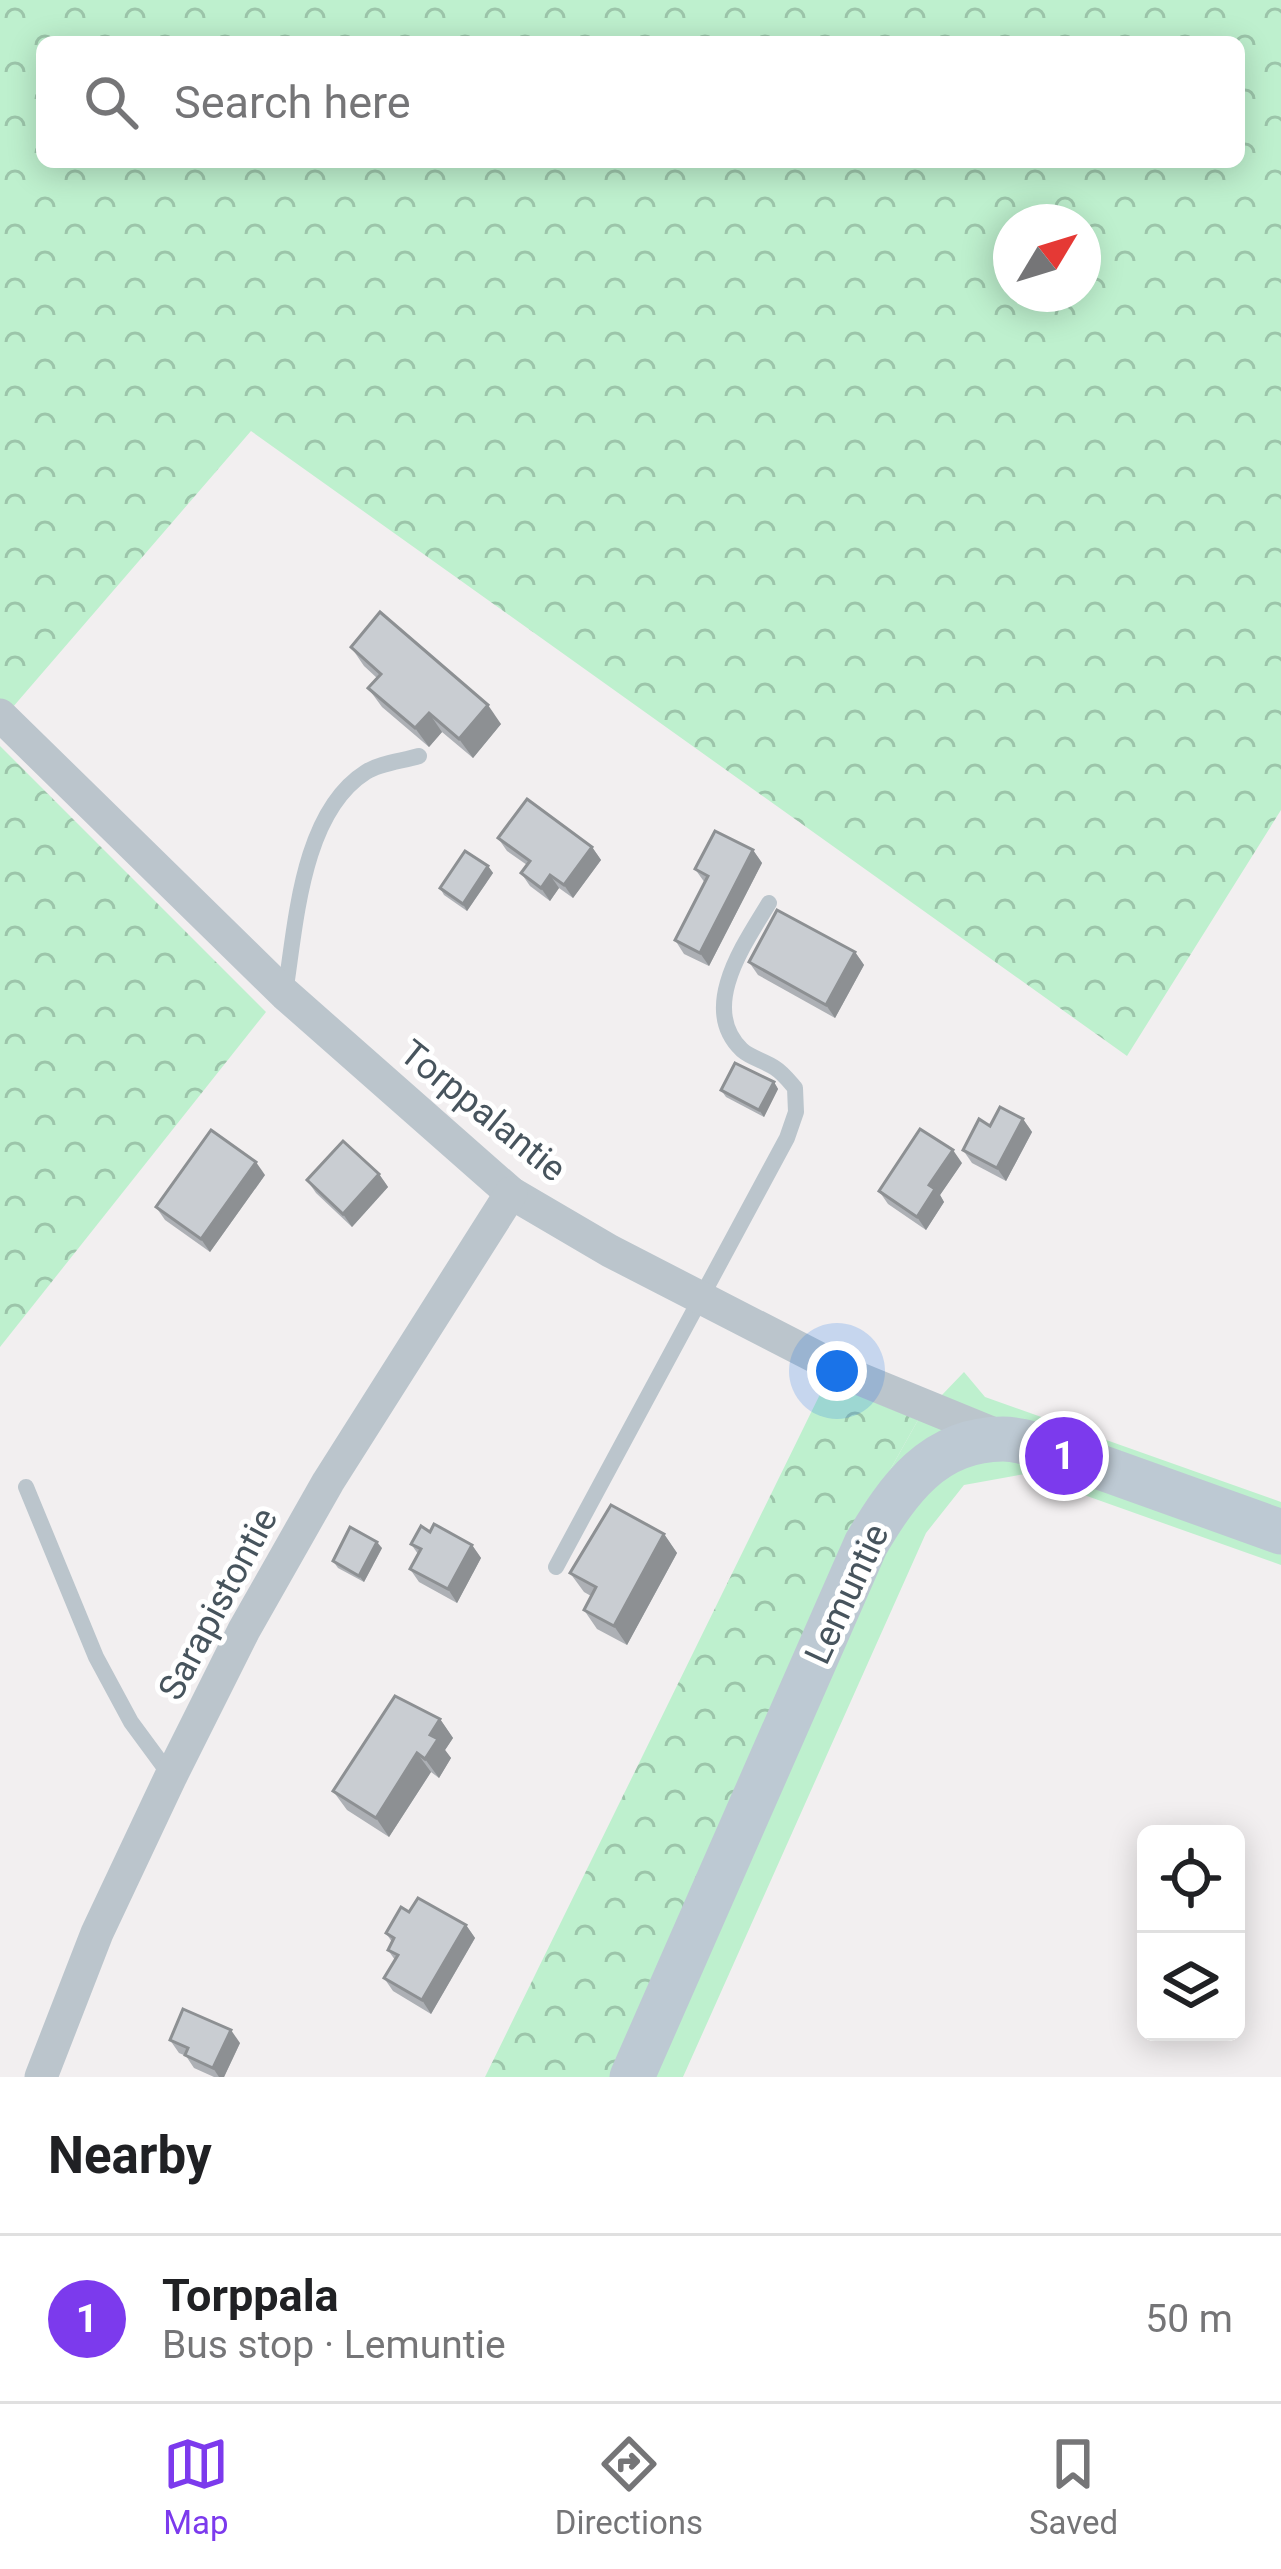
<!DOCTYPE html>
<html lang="en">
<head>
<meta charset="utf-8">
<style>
  :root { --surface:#fff; --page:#f6f6f6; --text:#202124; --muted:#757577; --line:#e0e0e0; --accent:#7c3aed }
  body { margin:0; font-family:Roboto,sans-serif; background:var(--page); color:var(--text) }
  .controls { position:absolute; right:36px; bottom:36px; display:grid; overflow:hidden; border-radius:18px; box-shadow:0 6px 30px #0003 }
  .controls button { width:108px; height:108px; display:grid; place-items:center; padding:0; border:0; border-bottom:3px solid var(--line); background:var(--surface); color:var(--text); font:60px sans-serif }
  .compass { position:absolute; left:993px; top:204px; width:108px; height:108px; border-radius:50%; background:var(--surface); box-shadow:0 6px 30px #0003; rotate:52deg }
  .you { position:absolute; left:837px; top:1371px; width:42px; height:42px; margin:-30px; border:9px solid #fff; border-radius:50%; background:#1a73e8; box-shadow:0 0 0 18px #1a73e833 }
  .badge { display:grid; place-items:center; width:78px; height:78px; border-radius:50%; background:var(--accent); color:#fff; font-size:39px; font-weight:700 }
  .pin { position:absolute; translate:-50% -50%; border:6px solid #fff; box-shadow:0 3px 12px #0006 }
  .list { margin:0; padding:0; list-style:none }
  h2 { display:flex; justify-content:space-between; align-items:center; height:156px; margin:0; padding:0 48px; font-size:51px }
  h2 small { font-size:39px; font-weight:400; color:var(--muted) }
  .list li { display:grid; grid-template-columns:78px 1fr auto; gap:36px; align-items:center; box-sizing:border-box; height:168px; padding:0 48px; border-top:3px solid var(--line) }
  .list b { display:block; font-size:45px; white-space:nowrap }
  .list p { margin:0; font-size:39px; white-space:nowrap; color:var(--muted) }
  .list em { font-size:39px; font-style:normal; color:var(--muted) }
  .icon { flex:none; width:66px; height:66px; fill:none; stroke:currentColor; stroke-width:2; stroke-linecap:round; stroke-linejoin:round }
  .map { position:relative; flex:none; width:1281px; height:2077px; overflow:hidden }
  .search { position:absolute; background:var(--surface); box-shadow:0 6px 30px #0003; left:36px; right:36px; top:36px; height:132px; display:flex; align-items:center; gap:30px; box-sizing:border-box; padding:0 42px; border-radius:18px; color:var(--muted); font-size:45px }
  .sheet { height:324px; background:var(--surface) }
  nav { display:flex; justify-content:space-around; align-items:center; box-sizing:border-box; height:168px; border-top:3px solid var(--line); background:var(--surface); font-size:33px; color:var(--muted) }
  nav a { display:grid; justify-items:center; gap:6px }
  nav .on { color:var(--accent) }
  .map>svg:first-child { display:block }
  .green { fill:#bef0ce }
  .forest { fill:url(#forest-crowns); fill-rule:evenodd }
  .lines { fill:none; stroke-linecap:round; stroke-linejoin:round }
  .lane { stroke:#bbc5cc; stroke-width:16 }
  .street { stroke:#bbc5cc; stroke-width:33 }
  .secondary { stroke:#bdc9d3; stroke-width:45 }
  .wall { fill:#adb0b5 }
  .shaded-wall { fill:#8d9093 }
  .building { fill:#c9cdd2; stroke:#8d9093; stroke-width:3 }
  .labels { text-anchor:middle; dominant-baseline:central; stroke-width:10; stroke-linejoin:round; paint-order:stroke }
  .street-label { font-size:36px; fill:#47545d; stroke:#fff }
</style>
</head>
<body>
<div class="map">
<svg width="1281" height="2077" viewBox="0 0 1281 2077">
  <defs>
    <pattern id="forest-crowns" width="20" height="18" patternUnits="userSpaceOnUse" patternTransform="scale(3)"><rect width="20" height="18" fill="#bef0ce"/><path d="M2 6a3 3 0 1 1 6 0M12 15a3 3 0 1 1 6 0" fill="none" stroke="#9cc5aa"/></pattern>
  </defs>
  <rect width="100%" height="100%" fill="#f2eff0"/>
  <path class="green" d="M 964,1372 L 985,1397 L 1281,1502 L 1281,1565 L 1025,1474 L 964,1485 L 926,1533 L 683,2077 L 612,2077 L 861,1522 L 918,1420 Z"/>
  <g class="forest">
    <path d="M 0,0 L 1281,0 L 1281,810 L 1127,1056 L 251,431 L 0,722 ZM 42,42 L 1239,42 L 1239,162 L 42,162 ZM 1011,222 L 1083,222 L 1083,294 L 1011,294 Z"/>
    <path d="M 0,746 L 266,1012 L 0,1347 Z"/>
    <path d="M 826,1382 L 918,1420 L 861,1522 L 612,2077 L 485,2077 Z"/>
  </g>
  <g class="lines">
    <g class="lane">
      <path d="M 285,993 C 296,925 301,813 366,772 C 380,763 403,761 419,756"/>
      <path d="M 26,1487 L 96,1657 L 131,1722 L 170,1775"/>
      <path d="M 556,1567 L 787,1138 L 796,1112 L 795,1088 C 789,1081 783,1073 775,1068 C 765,1061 751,1058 742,1050 C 698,1008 745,943 769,903"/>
    </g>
    <g class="street">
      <path d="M 0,715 L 285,994 L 511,1193 L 610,1251 L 855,1377 L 1004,1438"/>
      <path d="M 41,2077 L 97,1933 L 171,1776 L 244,1630 L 328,1482 L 511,1193"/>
    </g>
    <path class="secondary" d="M 632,2077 L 866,1544 C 898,1490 933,1439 1003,1439 C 1016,1439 1029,1443 1041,1446 L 1281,1532"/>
  </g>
  <g class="wall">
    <path d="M 351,647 L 501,724 L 473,758 L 442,732 L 429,747 L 382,707 L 368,688 L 377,678 L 364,666 Z"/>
    <path d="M 498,838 L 592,847 L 601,860 L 573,898 L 559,888 L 550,901 L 530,886 L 521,873 L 527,865 L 507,851 Z"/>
    <path d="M 753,850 L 762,863 L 709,966 L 684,954 L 675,940 L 705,883 L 695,869 Z"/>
    <path d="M 488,866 L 493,873 L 467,911 L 444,895 L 440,888 Z"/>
    <path d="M 855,952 L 864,965 L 835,1018 L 758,975 L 749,962 Z"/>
    <path d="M 774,1082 L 778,1089 L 764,1117 L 726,1097 L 721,1090 Z"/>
    <path d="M 1023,1119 L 1032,1132 L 1006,1181 L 972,1163 L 963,1150 L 990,1126 Z"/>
    <path d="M 962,1163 L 940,1195 L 944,1202 L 926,1230 L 888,1204 L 879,1191 Z"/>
    <path d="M 379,1174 L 388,1187 L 352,1227 L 316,1193 L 307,1180 Z"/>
    <path d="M 265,1175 L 210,1252 L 165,1220 L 156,1207 Z"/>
    <path d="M 430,1532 L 472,1545 L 481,1558 L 457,1603 L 419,1582 L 410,1569 L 418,1554 L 411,1544 Z"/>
    <path d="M 664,1534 L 677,1553 L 627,1645 L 597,1629 L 584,1610 L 591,1596 L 584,1592 L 570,1573 Z"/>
    <path d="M 382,1548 L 364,1582 L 338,1568 L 333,1561 Z"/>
    <path d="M 440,1719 L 453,1738 L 445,1750 L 451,1758 L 439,1778 L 431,1772 L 389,1837 L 347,1810 L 333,1791 Z"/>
    <path d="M 409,1912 L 466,1925 L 475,1938 L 431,2014 L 393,1991 L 384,1978 L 395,1960 L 388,1950 L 392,1942 L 386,1933 Z"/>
    <path d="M 170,2040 L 240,2043 L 224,2077 L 214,2077 L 194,2068 L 186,2056 L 179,2053 Z"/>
  </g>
  <g class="shaded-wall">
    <path d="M 488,705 L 501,724 L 473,758 L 459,739 Z"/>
    <path d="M 429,713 L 442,732 L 429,747 L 415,728 Z"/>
    <path d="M 592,847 L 601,860 L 573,898 L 564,885 Z"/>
    <path d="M 753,850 L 762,863 L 709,966 L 700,953 Z"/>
    <path d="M 488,866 L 493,873 L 467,911 L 463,904 Z"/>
    <path d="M 550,875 L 559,888 L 550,901 L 541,888 Z"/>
    <path d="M 855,952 L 864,965 L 835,1018 L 826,1005 Z"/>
    <path d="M 774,1082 L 778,1089 L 764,1117 L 759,1110 Z"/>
    <path d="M 1023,1119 L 1032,1132 L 1006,1181 L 997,1168 Z"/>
    <path d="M 953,1150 L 962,1163 L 940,1195 L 944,1202 L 926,1230 L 917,1217 L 929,1185 Z"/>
    <path d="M 256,1162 L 265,1175 L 210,1252 L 201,1239 Z"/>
    <path d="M 379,1174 L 388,1187 L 352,1227 L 343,1214 Z"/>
    <path d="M 664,1534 L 677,1553 L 627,1645 L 614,1626 Z"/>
    <path d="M 377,1542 L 382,1548 L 364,1582 L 359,1576 Z"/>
    <path d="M 472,1545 L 481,1558 L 457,1603 L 448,1589 Z"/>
    <path d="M 440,1719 L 453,1738 L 445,1750 L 451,1758 L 439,1778 L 425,1759 L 430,1735 Z"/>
    <path d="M 417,1753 L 431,1772 L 389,1837 L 376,1818 Z"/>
    <path d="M 466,1925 L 475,1938 L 431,2014 L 422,2000 Z"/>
    <path d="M 231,2030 L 240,2043 L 224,2077 L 219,2077 L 213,2068 Z"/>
  </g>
  <g class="building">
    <path d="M 380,612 L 488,705 L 459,739 L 429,713 L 415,728 L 368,688 L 381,674 L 351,647 Z"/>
    <path d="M 527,799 L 592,847 L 564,885 L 550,875 L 541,888 L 521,873 L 530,861 L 498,838 Z"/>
    <path d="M 715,831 L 753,850 L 700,953 L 675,940 L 708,876 L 695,869 Z"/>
    <path d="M 465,851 L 488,866 L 463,904 L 440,888 Z"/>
    <path d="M 777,910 L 855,952 L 826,1005 L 749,962 Z"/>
    <path d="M 735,1063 L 774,1082 L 759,1110 L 721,1090 Z"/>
    <path d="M 1000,1107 L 1023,1119 L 997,1168 L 963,1150 L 979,1119 L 990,1126 Z"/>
    <path d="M 920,1129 L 953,1150 L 929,1185 L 935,1189 L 917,1217 L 879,1191 Z"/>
    <path d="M 211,1130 L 256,1162 L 201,1239 L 156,1207 Z"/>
    <path d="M 343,1141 L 379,1174 L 343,1214 L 307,1180 Z"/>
    <path d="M 611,1505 L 664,1534 L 614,1626 L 584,1610 L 596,1587 L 570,1573 Z"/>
    <path d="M 434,1524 L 472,1545 L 448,1589 L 410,1569 L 421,1549 L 411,1544 L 421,1526 L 430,1532 Z"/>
    <path d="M 350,1527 L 377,1542 L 359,1576 L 333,1561 Z"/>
    <path d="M 395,1696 L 440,1719 L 430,1735 L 438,1739 L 425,1759 L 417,1753 L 376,1818 L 333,1791 Z"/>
    <path d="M 418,1898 L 466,1925 L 422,2000 L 384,1978 L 398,1955 L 388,1950 L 394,1938 L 386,1933 L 401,1907 L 409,1912 Z"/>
    <path d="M 183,2009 L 231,2030 L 213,2068 L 185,2055 L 188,2048 L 170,2040 Z"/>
  </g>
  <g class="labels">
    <g class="street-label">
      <text transform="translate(483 1111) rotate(39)">Torppalantie</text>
      <text transform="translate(847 1594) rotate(-65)">Lemuntie</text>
      <text transform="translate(218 1604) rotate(-62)">Sarapistontie</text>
    </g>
  </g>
</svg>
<div class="controls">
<button><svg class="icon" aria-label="locate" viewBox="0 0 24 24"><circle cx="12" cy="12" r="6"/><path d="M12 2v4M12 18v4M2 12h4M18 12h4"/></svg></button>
<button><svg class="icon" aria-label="layers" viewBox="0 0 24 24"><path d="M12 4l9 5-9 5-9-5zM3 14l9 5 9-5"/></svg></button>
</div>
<svg class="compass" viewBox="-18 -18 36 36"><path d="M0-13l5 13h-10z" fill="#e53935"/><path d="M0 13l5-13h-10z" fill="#757577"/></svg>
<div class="you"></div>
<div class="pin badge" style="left:1064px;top:1456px">1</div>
<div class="search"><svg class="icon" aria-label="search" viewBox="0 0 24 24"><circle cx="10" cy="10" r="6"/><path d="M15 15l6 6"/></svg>Search here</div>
</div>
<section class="sheet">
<h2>Nearby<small></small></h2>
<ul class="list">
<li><span class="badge">1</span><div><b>Torppala</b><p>Bus stop · Lemuntie</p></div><em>50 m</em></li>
</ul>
</section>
<nav>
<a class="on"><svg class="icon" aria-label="map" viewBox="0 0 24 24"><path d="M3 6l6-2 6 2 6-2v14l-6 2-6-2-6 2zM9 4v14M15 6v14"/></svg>Map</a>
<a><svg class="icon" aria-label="directions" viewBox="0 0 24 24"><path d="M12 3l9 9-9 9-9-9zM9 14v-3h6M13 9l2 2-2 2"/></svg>Directions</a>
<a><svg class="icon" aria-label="saved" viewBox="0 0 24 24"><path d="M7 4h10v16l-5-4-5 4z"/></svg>Saved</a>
</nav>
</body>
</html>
